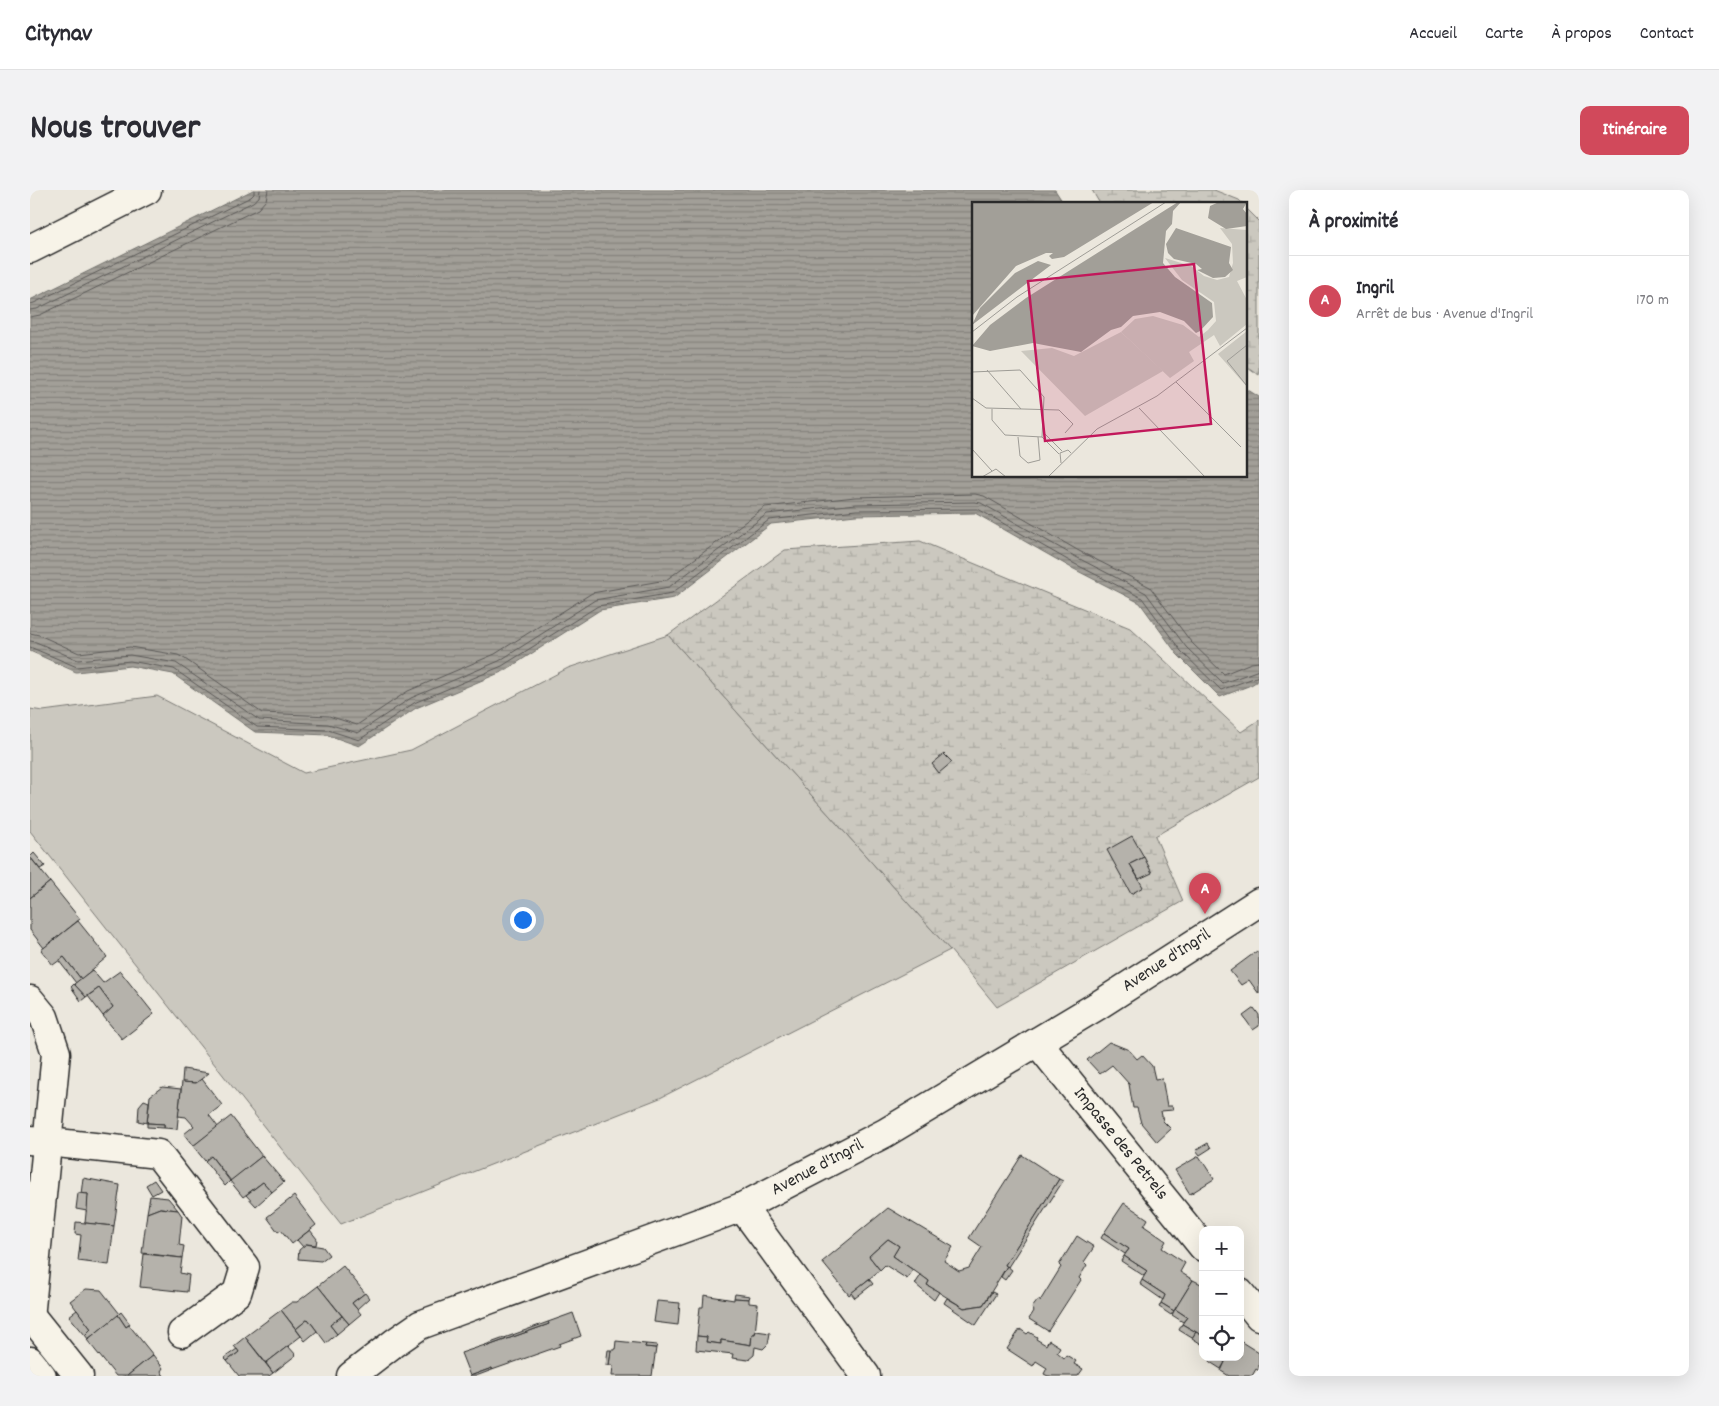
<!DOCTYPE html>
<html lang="fr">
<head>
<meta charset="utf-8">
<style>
  :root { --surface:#fff; --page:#f2f2f3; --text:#2b2b33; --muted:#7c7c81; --line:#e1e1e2; --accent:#d1495b }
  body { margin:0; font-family:Dekko,sans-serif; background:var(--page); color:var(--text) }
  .controls { position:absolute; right:15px; bottom:15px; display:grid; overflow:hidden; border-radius:10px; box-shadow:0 5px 20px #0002 }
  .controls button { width:45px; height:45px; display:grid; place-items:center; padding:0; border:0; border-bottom:1px solid var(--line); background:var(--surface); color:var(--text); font:25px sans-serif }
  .you { position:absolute; left:492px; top:729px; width:18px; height:18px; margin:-12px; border:4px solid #fff; border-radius:50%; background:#1a73e8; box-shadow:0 0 0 8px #1a73e833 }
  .badge { display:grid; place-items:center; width:32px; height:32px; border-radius:50%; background:var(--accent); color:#fff; font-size:16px; font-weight:700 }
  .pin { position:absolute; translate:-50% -41px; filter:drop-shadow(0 1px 2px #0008) }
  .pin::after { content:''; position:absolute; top:26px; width:18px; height:15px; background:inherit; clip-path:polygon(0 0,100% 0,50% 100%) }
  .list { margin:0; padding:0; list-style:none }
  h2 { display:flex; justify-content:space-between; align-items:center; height:65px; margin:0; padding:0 20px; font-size:21px }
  h2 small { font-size:16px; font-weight:400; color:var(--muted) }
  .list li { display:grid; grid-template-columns:32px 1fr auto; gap:15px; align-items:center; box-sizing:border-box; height:90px; padding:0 20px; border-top:1px solid var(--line) }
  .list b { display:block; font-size:19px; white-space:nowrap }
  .list p { margin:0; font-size:16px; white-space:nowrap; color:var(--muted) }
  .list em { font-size:16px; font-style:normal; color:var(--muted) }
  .icon { flex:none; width:28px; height:28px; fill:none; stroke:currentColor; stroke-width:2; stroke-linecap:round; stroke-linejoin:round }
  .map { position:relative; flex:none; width:1229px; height:1186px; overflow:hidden; border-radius:10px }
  header { display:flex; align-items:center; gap:30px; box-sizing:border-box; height:70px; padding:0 25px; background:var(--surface); border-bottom:1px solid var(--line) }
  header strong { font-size:24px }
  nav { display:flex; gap:28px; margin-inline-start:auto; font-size:18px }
  .intro { display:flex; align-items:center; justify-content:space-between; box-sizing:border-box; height:120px; padding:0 30px }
  h1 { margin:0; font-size:35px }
  .button { padding:12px 22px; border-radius:10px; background:var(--accent); color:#fff; font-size:18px; font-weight:700 }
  main { display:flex; gap:30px; padding:0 30px }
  aside { flex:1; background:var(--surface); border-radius:10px; box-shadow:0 5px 20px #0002 }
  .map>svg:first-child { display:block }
  .grass { fill:#cbc8bf; stroke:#7b7a75 }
  .wetland { fill:url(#wetland-marsh); stroke:#7b7a75 }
  .water { fill:url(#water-rules); stroke:#72716c }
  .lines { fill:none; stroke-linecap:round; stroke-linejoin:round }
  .shore { stroke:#5b5957; stroke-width:1 }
  .building { fill:#b5b2ab; stroke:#2b2b2b }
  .minor-casing { stroke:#2b2b2b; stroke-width:31 }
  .minor { stroke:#f7f3e8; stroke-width:28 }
  .labels { text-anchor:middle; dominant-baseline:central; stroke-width:4; stroke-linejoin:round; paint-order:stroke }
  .street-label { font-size:18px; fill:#2b2b2b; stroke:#f7f3e8 }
  .inset-road { fill:none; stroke:#9e9c96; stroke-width:1 }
  .view { fill:#c2185b; fill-opacity:0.15; stroke:#c2185b; stroke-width:2.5 }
  .inset-edge { fill:none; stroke:#2b2b2b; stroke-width:2.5 }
</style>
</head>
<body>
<header>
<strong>Citynav</strong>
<nav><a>Accueil</a><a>Carte</a><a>À propos</a><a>Contact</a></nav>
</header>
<div class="intro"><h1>Nous trouver</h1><a class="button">Itinéraire</a></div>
<main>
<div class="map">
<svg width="1229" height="1186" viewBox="0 0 1229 1186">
  <defs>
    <pattern id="wetland-marsh" width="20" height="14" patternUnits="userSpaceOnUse" patternTransform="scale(1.25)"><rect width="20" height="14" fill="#cbc8bf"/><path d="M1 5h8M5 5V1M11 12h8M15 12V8" fill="none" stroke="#aeaca4"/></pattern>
    <pattern id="water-rules" width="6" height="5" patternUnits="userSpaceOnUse" patternTransform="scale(1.25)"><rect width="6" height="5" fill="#a29f98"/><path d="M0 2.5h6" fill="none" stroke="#84827c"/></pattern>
  </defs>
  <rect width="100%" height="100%" fill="#ebe7dd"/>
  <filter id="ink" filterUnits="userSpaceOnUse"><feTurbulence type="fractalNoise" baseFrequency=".02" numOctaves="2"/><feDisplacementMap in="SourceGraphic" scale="10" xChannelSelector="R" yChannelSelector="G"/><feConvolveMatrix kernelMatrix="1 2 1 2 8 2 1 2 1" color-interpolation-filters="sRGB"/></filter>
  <g filter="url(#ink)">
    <path class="grass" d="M 638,445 L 920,760 L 630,908 L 311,1034 L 0,641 L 0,519 L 13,521 L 127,506 L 274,583 L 381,560 L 538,478 Z"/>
    <g class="wetland">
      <path d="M 1062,0 L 1184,0 L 1209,10 L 1213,14 L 1070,14 Z"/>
      <path d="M 1215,17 L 1229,31 L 1229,185 L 1215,175 Z"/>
      <path d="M 890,351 L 1100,438 L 1211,542 L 1229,530 L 1229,587 L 1125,646 L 1153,711 L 967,817 L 920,760 L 638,445 L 755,360 Z"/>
    </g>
    <path class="water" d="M 223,0 L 1025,0 L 1034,14 L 943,14 L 943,286 L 1215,286 L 1215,198 L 1229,207 L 1229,490 L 1221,495 L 1190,507 L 1147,464 L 1110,413 L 1040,377 L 945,323 L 826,325 L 741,334 L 644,408 L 570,420 L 474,481 L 386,518 L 329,556 L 298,545 L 225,542 L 143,484 L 100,476 L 46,482 L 0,461 L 0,110 Z"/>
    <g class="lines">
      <g class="shore">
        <path d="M 0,114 L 4,113 L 221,7 L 224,4 L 224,0"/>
        <path d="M 0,120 L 7,119 L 223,12 L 229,7 L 230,0"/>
        <path d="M 0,127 L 10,125 L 228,19 L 236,10 L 238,0"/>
        <path d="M 0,443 L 9,445 L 49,463 L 100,457 L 148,465 L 155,469 L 232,523 L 299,526 L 327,535 L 378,501 L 465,464 L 562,403 L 636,390 L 735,317 L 825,307 L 945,304 L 954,306 L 1049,361 L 1120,397 L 1161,452 L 1194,484 L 1221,473 L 1229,472"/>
        <path d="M 0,451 L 6,452 L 48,470 L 100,465 L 146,473 L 229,530 L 298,534 L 328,543 L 381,508 L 469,471 L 565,410 L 639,397 L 737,324 L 826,314 L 945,312 L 951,313 L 1046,367 L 1116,403 L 1156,457 L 1193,493 L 1229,480"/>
        <path d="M 0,457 L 47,477 L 100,471 L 144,479 L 227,537 L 298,540 L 329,550 L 384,513 L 472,476 L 568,416 L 642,403 L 739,330 L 826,320 L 948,319 L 1043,373 L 1112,408 L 1151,461 L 1191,500 L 1229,486"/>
      </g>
    </g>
    <g class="building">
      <path d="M 914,564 L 922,572 L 909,583 L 902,574 Z"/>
      <path d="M 1102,646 L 1114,667 L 1100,674 L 1113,697 L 1101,704 L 1077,660 Z"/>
      <path d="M 4,663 L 15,676 L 10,679 L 0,667 Z"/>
      <path d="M 0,667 L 20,692 L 0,708 Z"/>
      <path d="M 1114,667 L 1122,683 L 1109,689 L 1100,674 Z"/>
      <path d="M 20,692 L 50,729 L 14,758 L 0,740 L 0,708 Z"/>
      <path d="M 48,731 L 77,767 L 51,789 L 34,767 L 23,775 L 11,760 Z"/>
      <path d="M 1227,761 L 1229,763 L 1229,804 L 1219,790 L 1211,795 L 1200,781 Z"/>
      <path d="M 34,767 L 51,789 L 46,793 L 29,771 Z"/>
      <path d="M 62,780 L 73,793 L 90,781 L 124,824 L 92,849 L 73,826 L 83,817 L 69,798 L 56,807 L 44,794 Z"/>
      <path d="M 44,794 L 56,807 L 51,811 L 41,797 Z"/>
      <path d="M 69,798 L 83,817 L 73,826 L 58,806 Z"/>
      <path d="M 1224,818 L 1229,825 L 1229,836 L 1223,840 L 1213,826 Z"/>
      <path d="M 1079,852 L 1099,860 L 1107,869 L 1112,865 L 1122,876 L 1125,889 L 1132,888 L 1137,916 L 1142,916 L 1143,920 L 1131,921 L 1133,931 L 1141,939 L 1127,952 L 1111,933 L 1107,918 L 1103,918 L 1099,894 L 1082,875 L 1070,884 L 1057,870 Z"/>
      <path d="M 153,879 L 179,883 L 166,893 L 152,892 Z"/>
      <path d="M 172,889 L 192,915 L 179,925 L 188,937 L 163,956 L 154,944 L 164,936 L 156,927 L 148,926 L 152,892 L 166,893 Z"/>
      <path d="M 132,897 L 151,899 L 147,939 L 134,938 L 134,934 L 117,933 L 120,906 Z"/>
      <path d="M 114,910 L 119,912 L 117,933 L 108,931 L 109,916 Z"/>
      <path d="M 201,926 L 232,966 L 201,991 L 181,966 L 175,971 L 163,956 Z"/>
      <path d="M 117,933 L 134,934 L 134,938 L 117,937 Z"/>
      <path d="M 1178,953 L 1181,958 L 1170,965 L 1166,960 Z"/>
      <path d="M 992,965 L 1029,989 L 975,1075 L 977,1076 L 953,1115 L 934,1118 L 897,1095 L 899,1091 L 863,1066 L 869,1056 L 858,1049 L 839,1066 L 850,1080 L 819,1105 L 792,1072 L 858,1018 L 923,1057 L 914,1071 L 929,1081 L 939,1078 L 952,1057 L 939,1048 Z"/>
      <path d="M 181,966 L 200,991 L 195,996 L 175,971 Z"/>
      <path d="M 232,966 L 254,992 L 242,1002 L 233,992 L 213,1007 L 200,991 Z"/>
      <path d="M 1169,966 L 1184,989 L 1160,1004 L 1145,980 Z"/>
      <path d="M 53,988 L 90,995 L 84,1036 L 55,1033 L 58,1004 L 51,1004 Z"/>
      <path d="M 1029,989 L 1033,991 L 978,1077 L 975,1075 Z"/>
      <path d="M 124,990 L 131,1000 L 122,1005 L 116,995 Z"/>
      <path d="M 233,992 L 242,1002 L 226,1016 L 216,1005 Z"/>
      <path d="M 48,1003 L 58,1004 L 57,1021 L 46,1019 Z"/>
      <path d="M 120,1006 L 138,1008 L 148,1020 L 130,1018 L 117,1023 Z"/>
      <path d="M 264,1006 L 286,1035 L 262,1054 L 251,1040 L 248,1042 L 237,1027 Z"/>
      <path d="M 1094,1013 L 1118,1029 L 1114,1036 L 1136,1051 L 1132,1058 L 1155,1073 L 1150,1082 L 1163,1090 L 1144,1121 L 1131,1113 L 1135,1105 L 1112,1090 L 1117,1081 L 1094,1066 L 1099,1059 L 1074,1043 Z"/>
      <path d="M 130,1018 L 148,1020 L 152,1026 L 149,1055 L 154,1056 L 152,1068 L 112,1063 L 117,1023 Z"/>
      <path d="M 46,1032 L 84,1036 L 79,1075 L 48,1071 L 51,1045 L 45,1044 Z"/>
      <path d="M 280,1040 L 287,1049 L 286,1055 L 276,1054 L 273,1057 L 267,1050 Z"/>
      <path d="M 1074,1043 L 1099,1059 L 1095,1064 L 1071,1048 Z"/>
      <path d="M 1047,1046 L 1064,1057 L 1054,1072 L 1057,1075 L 1049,1088 L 1051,1090 L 1018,1141 L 999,1129 L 1004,1121 L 1002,1118 L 1008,1110 L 1010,1111 L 1031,1077 L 1029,1075 Z"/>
      <path d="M 858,1049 L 869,1056 L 863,1066 L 883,1080 L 877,1089 L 855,1075 L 850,1080 L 839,1066 Z"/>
      <path d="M 276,1054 L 293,1057 L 299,1065 L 291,1071 L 268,1069 L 269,1060 Z"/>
      <path d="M 114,1064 L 152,1068 L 150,1083 L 159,1085 L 157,1102 L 110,1097 Z"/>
      <path d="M 1094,1066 L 1117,1081 L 1114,1086 L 1091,1071 Z"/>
      <path d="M 313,1076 L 335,1103 L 322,1113 L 331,1124 L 319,1134 L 288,1096 Z"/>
      <path d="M 977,1076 L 982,1080 L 975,1090 L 971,1087 Z"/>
      <path d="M 891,1085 L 899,1091 L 897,1095 L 909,1102 L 904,1110 L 885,1094 Z"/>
      <path d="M 839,1089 L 843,1094 L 825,1108 L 821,1103 Z"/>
      <path d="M 1112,1090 L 1135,1105 L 1133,1110 L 1110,1094 Z"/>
      <path d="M 1163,1090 L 1173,1095 L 1173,1100 L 1170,1105 L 1173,1107 L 1173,1146 L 1152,1134 L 1157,1127 L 1145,1119 Z"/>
      <path d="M 288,1096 L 312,1126 L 300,1135 L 307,1144 L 296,1153 L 278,1129 L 266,1139 L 251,1120 L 262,1112 L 267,1112 Z"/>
      <path d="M 56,1099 L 71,1100 L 90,1124 L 58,1149 L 55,1145 L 61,1139 L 40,1111 Z"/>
      <path d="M 962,1102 L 966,1104 L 946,1135 L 914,1113 L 917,1108 L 934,1118 L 953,1115 Z"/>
      <path d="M 335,1103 L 339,1108 L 327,1119 L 322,1113 Z"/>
      <path d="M 705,1104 L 720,1106 L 719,1109 L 704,1108 Z"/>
      <path d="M 674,1105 L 704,1110 L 704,1108 L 719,1109 L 719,1113 L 728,1114 L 725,1144 L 722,1144 L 721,1155 L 691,1150 L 691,1154 L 676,1152 L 677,1147 L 667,1146 L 670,1117 L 673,1117 Z"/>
      <path d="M 627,1111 L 650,1113 L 648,1135 L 624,1132 Z"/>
      <path d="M 1131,1113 L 1144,1121 L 1141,1125 L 1129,1117 Z"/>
      <path d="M 1145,1119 L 1157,1127 L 1153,1132 L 1142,1125 Z"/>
      <path d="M 47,1120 L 61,1139 L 55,1145 L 39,1126 Z"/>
      <path d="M 251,1120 L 271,1146 L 236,1173 L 215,1147 Z"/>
      <path d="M 91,1122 L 100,1134 L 96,1137 L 88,1125 Z"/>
      <path d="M 543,1123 L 551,1146 L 529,1154 L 530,1156 L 462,1180 L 462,1178 L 440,1186 L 431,1163 L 455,1155 L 455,1157 L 519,1134 L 518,1132 Z"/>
      <path d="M 88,1125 L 96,1137 L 99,1135 L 123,1165 L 97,1186 L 86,1186 L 57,1150 Z"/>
      <path d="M 312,1126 L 319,1134 L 307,1144 L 300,1135 Z"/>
      <path d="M 278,1129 L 287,1141 L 275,1151 L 266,1139 Z"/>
      <path d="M 518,1132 L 519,1134 L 455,1157 L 455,1155 Z"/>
      <path d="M 1152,1134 L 1166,1142 L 1162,1148 L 1149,1140 Z"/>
      <path d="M 990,1139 L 997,1144 L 999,1142 L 1007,1147 L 1006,1149 L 1016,1155 L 1019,1150 L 1030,1157 L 1027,1162 L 1034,1168 L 1036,1165 L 1046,1171 L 1044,1174 L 1053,1179 L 1048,1186 L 1018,1186 L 1014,1184 L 1017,1178 L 1006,1171 L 1003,1176 L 977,1159 Z"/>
      <path d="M 726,1141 L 740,1143 L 738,1154 L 733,1159 L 725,1157 L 724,1165 L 718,1170 L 702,1168 L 703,1164 L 666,1160 L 667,1146 L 677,1147 L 676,1152 L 691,1154 L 691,1150 L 721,1155 L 722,1144 L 725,1144 Z"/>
      <path d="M 1166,1142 L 1173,1146 L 1173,1155 L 1162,1148 Z"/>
      <path d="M 215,1147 L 243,1183 L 239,1186 L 209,1186 L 197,1171 L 209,1162 L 204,1156 Z"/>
      <path d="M 586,1151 L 616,1154 L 615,1157 L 626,1158 L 622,1186 L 582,1186 L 583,1175 L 579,1175 L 581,1160 L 585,1160 Z"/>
      <path d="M 1210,1151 L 1229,1163 L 1229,1181 L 1226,1179 L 1222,1186 L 1199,1186 L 1191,1181 L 1195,1172 L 1187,1167 L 1210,1167 Z"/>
      <path d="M 616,1154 L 627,1155 L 626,1158 L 615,1157 Z"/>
      <path d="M 258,1156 L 266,1165 L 243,1183 L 236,1173 Z"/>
      <path d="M 207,1159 L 209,1162 L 197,1171 L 194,1168 Z"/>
      <path d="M 578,1160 L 581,1160 L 579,1175 L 576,1175 Z"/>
      <path d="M 123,1165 L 133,1178 L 131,1181 L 134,1186 L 97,1186 Z"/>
      <path d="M 1183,1167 L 1187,1167 L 1195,1172 L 1191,1179 L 1180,1172 Z"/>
      <path d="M 462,1178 L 462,1180 L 446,1186 L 440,1186 Z"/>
    </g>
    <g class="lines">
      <defs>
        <g id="minor">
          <path d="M 0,59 L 117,0"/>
          <path d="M 0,810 L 14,827 L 26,863 L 0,1128"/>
          <path d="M 1007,852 L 1173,1057"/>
          <path d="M 0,950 L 128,964 L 215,1077 L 207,1103 L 152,1143"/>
          <path d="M 712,1017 L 836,1186"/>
          <path d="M 1210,1103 L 1229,1126"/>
          <path d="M 1,1126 L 49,1186"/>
          <path d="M 0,1171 L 12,1186"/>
          <path d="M 321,1186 L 364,1153 L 390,1135 L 712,1017 L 855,943 L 1067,816 L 1229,712"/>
        </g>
      </defs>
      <use href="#minor" class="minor-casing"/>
      <use href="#minor" class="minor"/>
    </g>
  </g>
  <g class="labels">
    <g class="street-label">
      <text transform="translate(1137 771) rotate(-33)">Avenue d'Ingril</text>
      <text transform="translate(1090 954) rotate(51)">Impasse des Petrels</text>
      <text transform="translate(788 978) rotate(-28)">Avenue d'Ingril</text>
    </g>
  </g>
  <g transform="translate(942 12)">
    <rect width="275" height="275" fill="#ebe7dd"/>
    <path d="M 149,130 L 191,169 L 113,214 L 49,149 L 80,146 L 102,154 Z" fill="#cbc8bf"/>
    <path d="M 248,26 L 275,28 L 275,75 L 265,79 L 275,98 L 275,122 L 248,144 L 242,133 L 217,150 L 222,159 L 198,176 L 149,130 L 163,117 L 181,114 L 211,123 L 227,135 L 236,128 L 244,119 L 242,100 L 210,78 L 193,56 L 219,64 L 232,74 L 245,78 L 257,75 L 261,61 L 260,42 Z" fill="#cbc8bf"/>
    <path d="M 275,129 L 275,185 L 246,152 Z" fill="#cbc8bf"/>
    <path d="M 0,0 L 182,0 L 92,55 L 80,57 L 77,54 L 81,51 L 74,51 L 44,64 L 0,114 ZM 206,0 L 209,0 L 201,9 L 200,22 L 194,29 L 191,61 L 203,75 L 240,101 L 241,115 L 228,129 L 224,131 L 212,119 L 188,110 L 161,114 L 149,125 L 139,128 L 109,150 L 61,141 L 18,149 L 0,144 L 18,123 L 54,96 ZM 247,0 L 275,0 L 271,7 L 275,12 L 275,24 L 254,27 L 236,16 L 238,4 ZM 204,26 L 259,45 L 257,61 L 261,68 L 253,75 L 241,76 L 225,68 L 230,67 L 224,62 L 202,57 L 196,51 L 194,42 ZM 66,59 L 79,63 L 0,123 L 8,106 L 43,71 Z" fill="#a29f98"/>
    <path class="inset-road" d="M 0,130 L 45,95 L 194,0M 275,143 L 255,159 L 275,184M 15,168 L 49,207M 0,170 L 48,168 L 72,195 L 70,235M 204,180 L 269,245M 0,196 L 14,206 L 87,208 L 101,222 L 93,231M 167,206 L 233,275M 20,207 L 20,218 L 33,233 L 70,235M 72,231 L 90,249M 46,235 L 48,254 L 56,261 L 68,258 L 66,235M 70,235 L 87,252M 0,247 L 20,269M 89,261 L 88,251 L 96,248 L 99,251M 10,275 L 24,267 L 34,275M 76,275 L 125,227 L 185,194 L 275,126"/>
    <path class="view" d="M 222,62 L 239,222 L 73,239 L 56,79 Z"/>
    <rect width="275" height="275" class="inset-edge"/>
  </g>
</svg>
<div class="controls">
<button>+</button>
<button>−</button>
<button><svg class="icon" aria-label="locate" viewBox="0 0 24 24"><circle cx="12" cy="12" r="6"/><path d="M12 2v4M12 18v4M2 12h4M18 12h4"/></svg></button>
</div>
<div class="you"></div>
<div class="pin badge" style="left:1175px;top:724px">A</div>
</div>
<aside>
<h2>À proximité<small></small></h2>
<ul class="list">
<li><span class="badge">A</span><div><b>Ingril</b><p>Arrêt de bus · Avenue d'Ingril</p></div><em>170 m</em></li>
</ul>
</aside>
</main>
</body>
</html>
